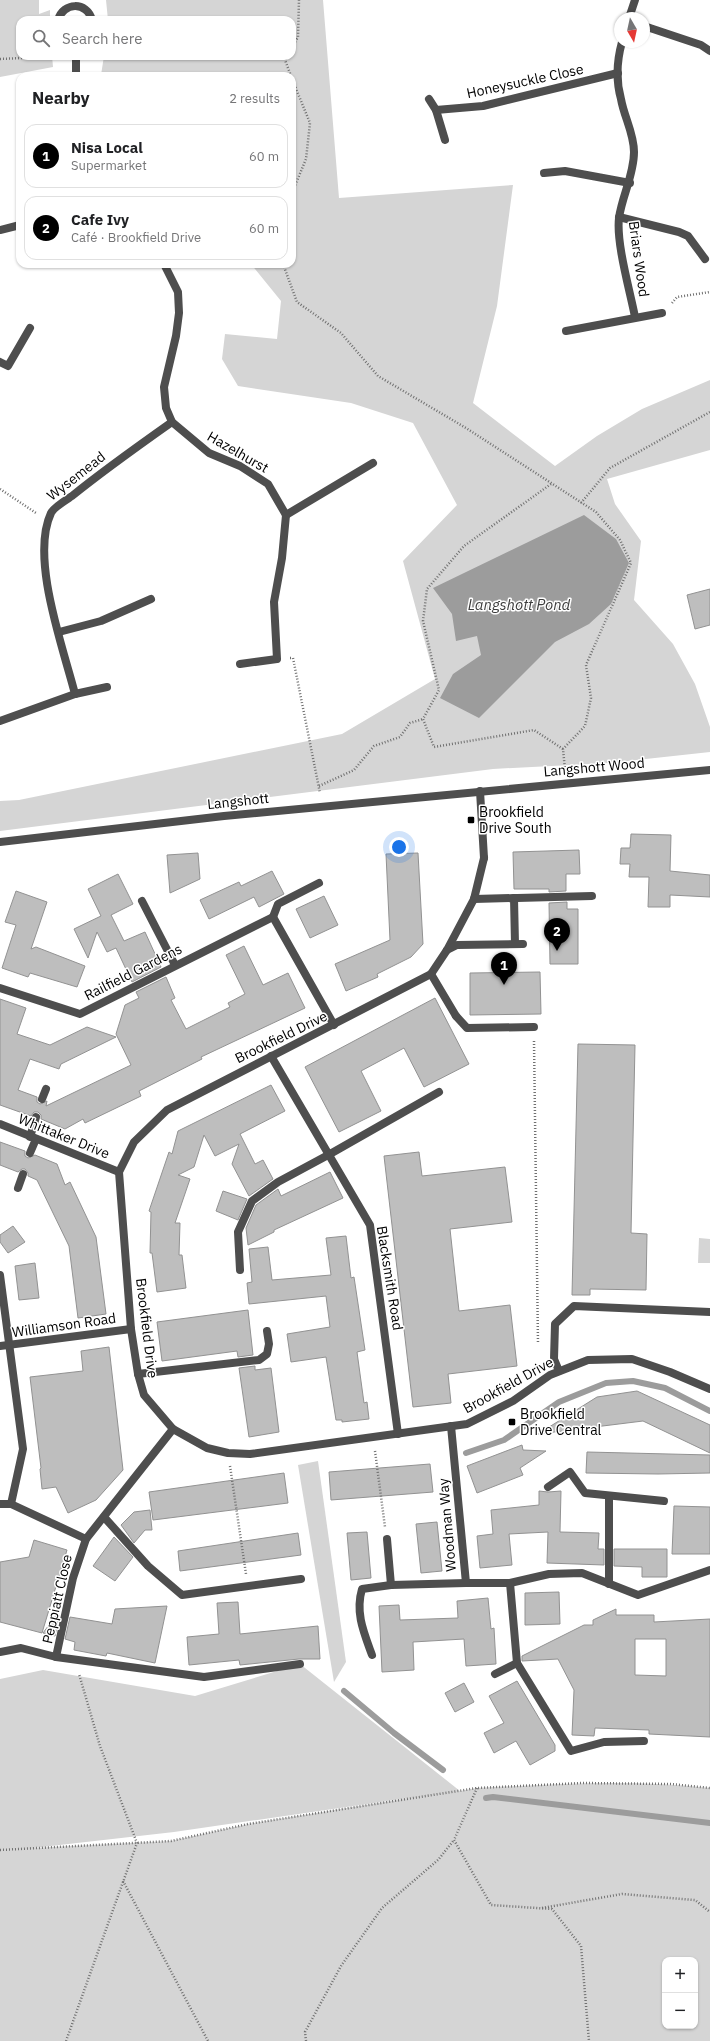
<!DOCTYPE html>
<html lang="en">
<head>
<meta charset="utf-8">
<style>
  :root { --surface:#fff; --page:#f6f6f6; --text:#202124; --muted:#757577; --line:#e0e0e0; --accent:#000 }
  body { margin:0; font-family:"IBM Plex Sans",sans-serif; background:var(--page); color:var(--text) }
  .controls { position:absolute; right:12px; bottom:12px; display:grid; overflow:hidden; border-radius:8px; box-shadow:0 1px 3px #0004 }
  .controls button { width:36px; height:36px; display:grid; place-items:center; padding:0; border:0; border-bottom:1px solid var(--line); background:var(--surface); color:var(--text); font:20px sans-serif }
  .compass { position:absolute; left:614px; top:12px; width:36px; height:36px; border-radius:50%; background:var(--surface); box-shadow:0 1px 3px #0004; rotate:171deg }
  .you { position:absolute; left:399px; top:847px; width:14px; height:14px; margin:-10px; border:3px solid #fff; border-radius:50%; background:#1a73e8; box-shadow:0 0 0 6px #1a73e833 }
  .badge { display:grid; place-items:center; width:26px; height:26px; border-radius:50%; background:var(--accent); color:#fff; font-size:13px; font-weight:700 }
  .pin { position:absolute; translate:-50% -33px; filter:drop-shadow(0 1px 2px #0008) }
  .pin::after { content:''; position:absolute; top:21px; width:14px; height:12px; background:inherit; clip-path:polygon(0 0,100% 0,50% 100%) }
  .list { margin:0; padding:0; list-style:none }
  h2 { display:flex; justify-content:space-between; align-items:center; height:52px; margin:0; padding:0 16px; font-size:17px }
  h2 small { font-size:13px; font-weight:400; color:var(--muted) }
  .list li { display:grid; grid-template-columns:26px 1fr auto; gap:12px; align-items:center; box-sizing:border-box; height:64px; margin:0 8px 8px; padding:0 8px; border:1px solid var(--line); border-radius:12px }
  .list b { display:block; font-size:15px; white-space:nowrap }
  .list p { margin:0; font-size:13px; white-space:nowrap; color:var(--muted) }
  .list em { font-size:13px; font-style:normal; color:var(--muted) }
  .icon { flex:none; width:22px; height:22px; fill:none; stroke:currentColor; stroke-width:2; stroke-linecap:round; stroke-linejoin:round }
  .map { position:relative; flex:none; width:710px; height:2041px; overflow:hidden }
  .search { position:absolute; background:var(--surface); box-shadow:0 1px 3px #0004; left:16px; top:16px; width:280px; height:44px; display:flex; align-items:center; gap:10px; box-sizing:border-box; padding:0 14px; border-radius:12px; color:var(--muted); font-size:15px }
  .panel { position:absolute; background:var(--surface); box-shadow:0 1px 3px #0004; left:16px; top:72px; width:280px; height:196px; border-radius:12px }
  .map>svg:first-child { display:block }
  .green { fill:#d5d5d5; fill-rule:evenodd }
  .water { fill:#9c9c9c }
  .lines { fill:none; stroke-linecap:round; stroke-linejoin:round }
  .stream { stroke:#9c9c9c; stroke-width:6 }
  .building { fill:#bebebe; stroke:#929292; fill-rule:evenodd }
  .path { stroke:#707070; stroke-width:2.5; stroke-dasharray:1 2; stroke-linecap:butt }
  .service { stroke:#4e4e4e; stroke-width:8 }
  .minor { stroke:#4e4e4e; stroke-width:8 }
  .poi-dot { fill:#000; stroke:#fff; stroke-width:1.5 }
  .labels { text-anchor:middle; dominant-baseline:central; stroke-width:3; stroke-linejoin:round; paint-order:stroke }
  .street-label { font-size:14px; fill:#000; stroke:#fff }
  .poi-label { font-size:14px; fill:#000; stroke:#fff; text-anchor:start }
  .water-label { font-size:15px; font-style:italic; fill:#3d3d3d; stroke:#fff }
</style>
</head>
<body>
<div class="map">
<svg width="710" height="2041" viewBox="0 0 710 2041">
  <rect width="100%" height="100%" fill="#fff"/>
  <g class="green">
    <path d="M 0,0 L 39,0 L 39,14 L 50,10 L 50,20 L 20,20 L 20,56 L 52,56 L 53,67 L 0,77 Z"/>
    <path d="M 106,0 L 323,0 L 339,198 L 513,185 L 497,306 L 473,403 L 555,466 L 597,436 L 642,409 L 710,380 L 710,450 L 607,479 L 615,504 L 641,541 L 634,600 L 673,644 L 695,684 L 710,727 L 710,752 L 609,763 L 493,769 L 0,831 L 0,801 L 19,800 L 342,734 L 435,679 L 403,561 L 457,505 L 413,423 L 351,403 L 238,386 L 222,359 L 225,334 L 277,339 L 281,301 L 251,264 L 292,264 L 292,76 L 101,75 L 104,56 L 292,56 L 292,20 L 108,20 Z"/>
    <path d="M 699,1238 L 710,1239 L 710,1263 L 698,1263 Z"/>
    <path d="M 318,1461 L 346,1662 L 334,1682 L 298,1465 Z"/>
    <path d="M 300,1664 L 460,1791 L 477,1788 C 555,1784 632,1779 710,1788 L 710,2041 L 0,2041 L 0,1679 L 43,1670 L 195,1696 ZM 415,1797 L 248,1824 L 171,1841 L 33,1848 L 174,1832 ZM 665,1960 L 695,1960 L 695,2026 L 665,2026 Z"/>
  </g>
  <path class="water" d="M 584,515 L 616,539 L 629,563 L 611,604 L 589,624 L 555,642 L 479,718 L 440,698 L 453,674 L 481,655 L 477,636 L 456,641 L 452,614 L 433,588 Z"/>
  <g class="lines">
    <g class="stream">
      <path d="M 466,1453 L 504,1440 L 559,1402 L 606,1383 L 633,1381 L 665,1388 L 710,1411"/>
      <path d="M 344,1691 L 394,1733 L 443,1770"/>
      <path d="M 486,1798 L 493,1797 L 710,1823"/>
    </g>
  </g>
  <g class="building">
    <path d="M 710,589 L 710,625 L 695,629 L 687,595 Z"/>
    <path d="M 631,834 L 671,835 L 670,871 L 710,875 L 710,897 L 670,895 L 670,907 L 648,907 L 649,877 L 629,877 L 630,864 L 620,864 L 621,848 L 630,848 Z"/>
    <path d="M 579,850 L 580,874 L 566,874 L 566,891 L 549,892 L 549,889 L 514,889 L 513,852 Z"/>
    <path d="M 198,853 L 200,879 L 170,893 L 167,855 Z"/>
    <path d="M 418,853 L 423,944 L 411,957 L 377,974 L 378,977 L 346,991 L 335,964 L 390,940 L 386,854 Z"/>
    <path d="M 272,871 L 284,894 L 259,907 L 254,897 L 209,919 L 200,900 L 239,882 L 241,886 Z"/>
    <path d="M 118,874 L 133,904 L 111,915 L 124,941 L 145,932 L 161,967 L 132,982 L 116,948 L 107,952 L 97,932 L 88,958 L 74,929 L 101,916 L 88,889 Z"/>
    <path d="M 16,891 L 47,902 L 31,949 L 36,947 L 85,966 L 77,987 L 30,973 L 28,977 L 2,968 L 16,925 L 5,922 Z"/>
    <path d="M 324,896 L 338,925 L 310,938 L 296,909 Z"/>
    <path d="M 567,902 L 567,909 L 578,909 L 578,964 L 550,964 L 549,903 Z"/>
    <path d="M 244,946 L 263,985 L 288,973 L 305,1008 L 201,1057 L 202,1059 L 139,1091 L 141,1096 L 85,1123 L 83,1119 L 65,1129 L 41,1119 L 41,1115 L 38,1112 L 34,1112 L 31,1116 L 0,1105 L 0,999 L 26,1008 L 17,1034 L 50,1045 L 87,1027 L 116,1037 L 61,1064 L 59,1069 L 30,1059 L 18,1090 L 37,1097 L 37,1102 L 40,1104 L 47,1101 L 46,1106 L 131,1065 L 116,1034 L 125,1005 L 139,998 L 136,992 L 166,977 L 175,998 L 171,1000 L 186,1029 L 230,1007 L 228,1003 L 245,994 L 226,955 Z"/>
    <path d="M 540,972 L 541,1014 L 470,1015 L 470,973 Z"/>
    <path d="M 435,998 L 469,1064 L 424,1087 L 404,1048 L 361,1071 L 381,1111 L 339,1132 L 305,1067 Z"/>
    <path d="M 578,1044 L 635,1045 L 631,1233 L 647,1234 L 646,1290 L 590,1289 L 590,1295 L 572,1295 Z"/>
    <path d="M 271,1085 L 285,1111 L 240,1134 L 255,1164 L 263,1160 L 273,1179 L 249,1196 L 232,1164 L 239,1144 L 215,1156 L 204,1135 L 194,1167 L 178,1175 L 190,1179 L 175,1223 L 180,1223 L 179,1255 L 182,1255 L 186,1288 L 157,1292 L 152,1253 L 150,1253 L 151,1212 L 149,1211 L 169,1152 L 172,1154 L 178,1131 Z"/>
    <path d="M 0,1142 L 25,1151 L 25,1156 L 28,1158 L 35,1155 L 57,1164 L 65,1185 L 70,1182 L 96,1237 L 106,1314 L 78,1318 L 69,1246 L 37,1180 L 28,1176 L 28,1173 L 25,1169 L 22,1169 L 18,1172 L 0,1165 Z"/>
    <path d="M 419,1152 L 422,1176 L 505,1167 L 512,1222 L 450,1229 L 459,1311 L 510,1305 L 517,1366 L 448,1374 L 451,1403 L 413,1407 L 384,1156 Z"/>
    <path d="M 330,1172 L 343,1198 L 274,1230 L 274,1232 L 248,1245 L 246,1228 L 256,1205 L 278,1189 L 281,1196 Z"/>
    <path d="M 223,1191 L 247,1199 L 238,1220 L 216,1211 Z"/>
    <path d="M 13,1226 L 25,1242 L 8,1253 L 0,1242 L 0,1235 Z"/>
    <path d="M 346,1236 L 351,1278 L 354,1277 L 365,1350 L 357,1352 L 364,1403 L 367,1402 L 369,1419 L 342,1422 L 342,1420 L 336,1420 L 326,1357 L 291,1362 L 287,1334 L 330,1327 L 326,1296 L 249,1304 L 247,1283 L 252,1282 L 249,1249 L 268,1247 L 272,1280 L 331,1275 L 326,1238 Z"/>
    <path d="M 35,1263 L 39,1298 L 19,1300 L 15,1266 Z"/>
    <path d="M 248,1310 L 253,1355 L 238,1357 L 237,1351 L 162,1361 L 157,1322 Z"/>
    <path d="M 109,1347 L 123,1470 L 96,1500 L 68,1513 L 56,1487 L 42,1489 L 40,1469 L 41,1468 L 30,1377 L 83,1371 L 81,1351 Z"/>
    <path d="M 255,1366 L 255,1370 L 271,1368 L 279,1432 L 249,1437 L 239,1368 Z"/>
    <path d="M 637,1391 L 710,1425 L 710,1453 L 643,1421 L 538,1434 L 597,1397 Z"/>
    <path d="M 522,1445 L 523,1450 L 546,1451 L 520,1468 L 523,1475 L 477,1493 L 467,1466 Z"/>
    <path d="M 587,1452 L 710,1455 L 710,1473 L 658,1474 L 586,1473 Z"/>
    <path d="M 430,1464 L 433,1492 L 331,1500 L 329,1472 Z"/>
    <path d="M 284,1473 L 288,1503 L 153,1520 L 149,1492 Z"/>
    <path d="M 539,1491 L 548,1492 L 561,1491 L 560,1532 L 599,1533 L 598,1549 L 604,1549 L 604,1565 L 547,1563 L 548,1532 L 509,1534 L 512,1565 L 480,1568 L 477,1536 L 493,1534 L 491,1510 L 539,1505 Z"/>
    <path d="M 674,1506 L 710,1507 L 710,1554 L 672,1554 Z"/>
    <path d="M 150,1510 L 152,1530 L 145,1530 L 134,1543 L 121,1525 L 134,1512 Z"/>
    <path d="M 437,1522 L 442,1571 L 421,1573 L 416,1524 Z"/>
    <path d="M 367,1532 L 371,1578 L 351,1580 L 347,1533 Z"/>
    <path d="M 298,1533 L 301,1555 L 180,1571 L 178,1551 Z"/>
    <path d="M 114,1537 L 133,1557 L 115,1581 L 93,1566 Z"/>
    <path d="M 34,1540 L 67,1550 L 42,1633 L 0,1622 L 0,1562 L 29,1557 Z"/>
    <path d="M 614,1549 L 667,1549 L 667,1577 L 642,1577 L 642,1567 L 614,1566 Z"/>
    <path d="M 559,1592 L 560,1624 L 525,1625 L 525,1593 Z"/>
    <path d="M 488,1598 L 491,1629 L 494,1628 L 496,1664 L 466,1666 L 464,1639 L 413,1642 L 414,1670 L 382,1672 L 379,1606 L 399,1605 L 400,1620 L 458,1618 L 457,1601 Z"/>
    <path d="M 238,1602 L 240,1634 L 318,1626 L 320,1659 L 299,1659 L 240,1665 L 239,1660 L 189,1665 L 187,1637 L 219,1634 L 217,1603 Z"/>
    <path d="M 167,1606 L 155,1663 L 107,1653 L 106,1656 L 74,1650 L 75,1642 L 65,1639 L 70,1617 L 112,1624 L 115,1609 Z"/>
    <path d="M 616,1609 L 616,1615 L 654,1615 L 654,1622 L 710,1619 L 710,1737 L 649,1734 L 649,1730 L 595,1728 L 594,1736 L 572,1735 L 574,1690 L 558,1659 L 522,1661 L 522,1656 L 584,1625 L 593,1625 L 593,1620 ZM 635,1639 L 666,1639 L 666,1676 L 635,1675 Z"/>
    <path d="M 57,1614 L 59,1615 L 55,1636 L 43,1633 Z"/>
    <path d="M 517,1681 L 555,1745 L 555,1751 L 530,1765 L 516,1741 L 494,1753 L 484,1733 L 504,1723 L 489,1696 Z"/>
    <path d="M 464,1683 L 474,1702 L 455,1712 L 445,1693 Z"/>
  </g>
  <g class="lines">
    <g class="path">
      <path d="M 292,47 L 298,37 L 299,0"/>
      <path d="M 287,56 L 285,60 L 291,76"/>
      <path d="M 0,59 L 63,56"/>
      <path d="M 292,79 L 310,123 L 306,159 L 292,193"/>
      <path d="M 283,264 L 297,302 L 341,333 L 378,376 L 466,428 L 596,512 L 620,540 L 631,563 L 586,665 L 591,698 L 585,726 L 563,749 L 565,770"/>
      <path d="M 672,303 L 677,297 L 710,292"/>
      <path d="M 551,484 L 464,546 L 427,589 L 423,621 L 439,690 L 423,719 L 434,747 L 534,730 L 563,749"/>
      <path d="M 0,489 L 36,513"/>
      <path d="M 581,503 L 610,468 L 710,412"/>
      <path d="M 290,658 L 293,658 L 320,793"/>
      <path d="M 319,786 L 354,770 L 374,746 L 400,737 L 410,723 L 423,719"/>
      <path d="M 534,1041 L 538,1344"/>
      <path d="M 375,1451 L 385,1527"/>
      <path d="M 230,1466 L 246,1574"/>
      <path d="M 477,1788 L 454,1840 L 491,1905 L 552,1909 L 581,1946 L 589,2041"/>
      <path d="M 0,1850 L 171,1841 L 248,1824 L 477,1788 L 582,1783 L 671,1784 L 710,1788"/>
      <path d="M 123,1881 L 208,2041"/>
      <path d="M 542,1908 L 622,1894 L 695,1900 L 710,1912"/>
      <path d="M 66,2041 L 137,1843 L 100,1746 L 79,1674"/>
      <path d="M 306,2041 L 305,2032 L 341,1966 L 382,1908 L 438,1860 L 454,1840"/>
    </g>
    <g class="service">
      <path d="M 644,26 L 701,45 L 710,51"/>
      <path d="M 544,173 L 565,171 L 630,183"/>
      <path d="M 619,217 L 679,232 L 688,236 L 705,259"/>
      <path d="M 0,362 L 8,366 L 30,328"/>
      <path d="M 286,515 L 373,463"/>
      <path d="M 59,632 L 101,621 L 151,599"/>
      <path d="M 480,791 L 484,858"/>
      <path d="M 514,898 L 515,944"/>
      <path d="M 142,901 L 175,965"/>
      <path d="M 273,917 L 278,904 L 319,883"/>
      <path d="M 456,1016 L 467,1028 L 534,1027"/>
      <path d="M 42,1099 L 46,1089"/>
      <path d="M 30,1137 L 36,1117"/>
      <path d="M 30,1153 L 36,1139"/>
      <path d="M 330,1154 L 439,1092"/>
      <path d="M 18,1188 L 23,1174"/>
      <path d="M 559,1371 L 554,1359 L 555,1324 L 574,1306 L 710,1312"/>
    </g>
    <g class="minor">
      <path d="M 629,18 L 635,0"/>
      <path d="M 58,20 C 63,2 87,1 92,20"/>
      <path d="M 622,42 C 617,60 616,81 621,99 C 624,117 634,133 634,152 C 634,175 622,196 619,218 C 616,243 630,291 635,317"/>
      <path d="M 76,56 L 76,76"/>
      <path d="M 429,99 L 436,110 L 445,140"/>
      <path d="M 436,110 L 483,106 L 618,73"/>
      <path d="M 0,230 L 20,225"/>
      <path d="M 164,264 L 178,292 L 179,313 L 176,336 L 164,387 L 166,408 L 172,422 L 209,453 L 240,466 L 268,484 L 286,515 L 282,558 L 274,602 L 277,659 L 240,664"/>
      <path d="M 566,331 L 662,313"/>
      <path d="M 75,694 C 63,647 30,558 51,513 C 54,507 66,500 72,496 C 104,470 138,446 172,422"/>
      <path d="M 0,721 L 75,694 L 107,687"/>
      <path d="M 0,842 L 224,816 L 710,770"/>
      <path d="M 484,858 L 474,899 L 447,950 L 431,974 L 167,1110 L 134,1142 L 119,1172 L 131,1329 L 138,1374 L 144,1395 L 173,1429 L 207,1448 L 228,1453 L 250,1454 L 467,1424 L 513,1401 L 550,1375 L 588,1360 L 632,1359 L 670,1372 L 710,1389"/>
      <path d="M 474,899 L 592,896"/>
      <path d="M 447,950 L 457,945 L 523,944"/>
      <path d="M 431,974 L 456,1016"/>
      <path d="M 0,988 L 80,1014 L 273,917 L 334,1025"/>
      <path d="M 271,1056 L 370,1225 L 398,1434"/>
      <path d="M 0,1124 L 119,1172"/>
      <path d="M 240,1270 L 238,1232 L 252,1201 L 278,1182 L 330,1154"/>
      <path d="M 0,1275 L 23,1449 L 11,1504"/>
      <path d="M 0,1346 L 131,1329"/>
      <path d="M 138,1374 L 259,1360 L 267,1354 L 269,1344 L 267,1331"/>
      <path d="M 451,1426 L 466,1583 L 510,1583 L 549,1574 L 582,1573 L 638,1595 L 710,1570"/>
      <path d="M 548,1487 L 570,1472 L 585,1493 L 664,1501"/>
      <path d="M 609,1497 L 609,1584"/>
      <path d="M 0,1504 L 11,1504 L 86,1539"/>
      <path d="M 104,1517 L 148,1566 L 182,1595 L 301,1579"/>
      <path d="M 387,1539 L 391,1585"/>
      <path d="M 510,1583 L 517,1663 L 571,1751 L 604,1742 L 644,1741"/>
      <path d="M 0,1652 L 21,1648 L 56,1657 L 204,1677 L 300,1664"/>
      <path d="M 372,1655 C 364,1633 355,1613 362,1589 L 391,1585 L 466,1583"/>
      <path d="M 56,1657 L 73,1578 L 86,1539 L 173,1429"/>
      <path d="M 495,1674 L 517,1663"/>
    </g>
  </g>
  <g class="poi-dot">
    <rect x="467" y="816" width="8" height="8" rx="2"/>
    <rect x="508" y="1418" width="8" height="8" rx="2"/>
  </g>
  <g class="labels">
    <g class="street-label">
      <text transform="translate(525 81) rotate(-12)">Honeysuckle Close</text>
      <text transform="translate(639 259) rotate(82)">Briars Wood</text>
      <text transform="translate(238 452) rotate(30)">Hazelhurst</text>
      <text transform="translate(76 476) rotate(-38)">Wysemead</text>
      <text transform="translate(594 767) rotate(-5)">Langshott Wood</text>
      <text transform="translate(238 801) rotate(-6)">Langshott</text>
      <text transform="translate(133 972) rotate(-27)">Railfield Gardens</text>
      <text transform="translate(281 1037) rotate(-26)">Brookfield Drive</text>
      <text transform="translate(64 1136) rotate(22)">Whittaker Drive</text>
      <text transform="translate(390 1278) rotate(81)">Blacksmith Road</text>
      <text transform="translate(64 1325) rotate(-8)">Williamson Road</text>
      <text transform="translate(147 1328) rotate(83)">Brookfield Drive</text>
      <text transform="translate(508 1385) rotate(-29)">Brookfield Drive</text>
      <text transform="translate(447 1525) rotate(-95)">Woodman Way</text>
      <text transform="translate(57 1599) rotate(-77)">Peppiatt Close</text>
    </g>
    <g class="poi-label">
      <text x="479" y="812">Brookfield<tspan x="479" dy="16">Drive South</tspan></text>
      <text x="520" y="1414">Brookfield<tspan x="520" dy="16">Drive Central</tspan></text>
    </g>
    <g class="water-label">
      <text x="519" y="604">Langshott Pond</text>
    </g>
  </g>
</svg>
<div class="controls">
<button>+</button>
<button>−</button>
</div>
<svg class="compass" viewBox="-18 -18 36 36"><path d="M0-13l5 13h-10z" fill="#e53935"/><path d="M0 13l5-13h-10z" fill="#757577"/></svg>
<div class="you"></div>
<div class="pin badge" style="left:504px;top:985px">1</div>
<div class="pin badge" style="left:557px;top:951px">2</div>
<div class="search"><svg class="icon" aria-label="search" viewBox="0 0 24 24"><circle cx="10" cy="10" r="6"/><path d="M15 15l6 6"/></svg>Search here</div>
<section class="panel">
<h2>Nearby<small>2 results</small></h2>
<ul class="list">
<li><span class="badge">1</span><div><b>Nisa Local</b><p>Supermarket</p></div><em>60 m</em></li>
<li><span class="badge">2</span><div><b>Cafe Ivy</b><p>Café · Brookfield Drive</p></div><em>60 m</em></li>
</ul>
</section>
</div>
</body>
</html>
